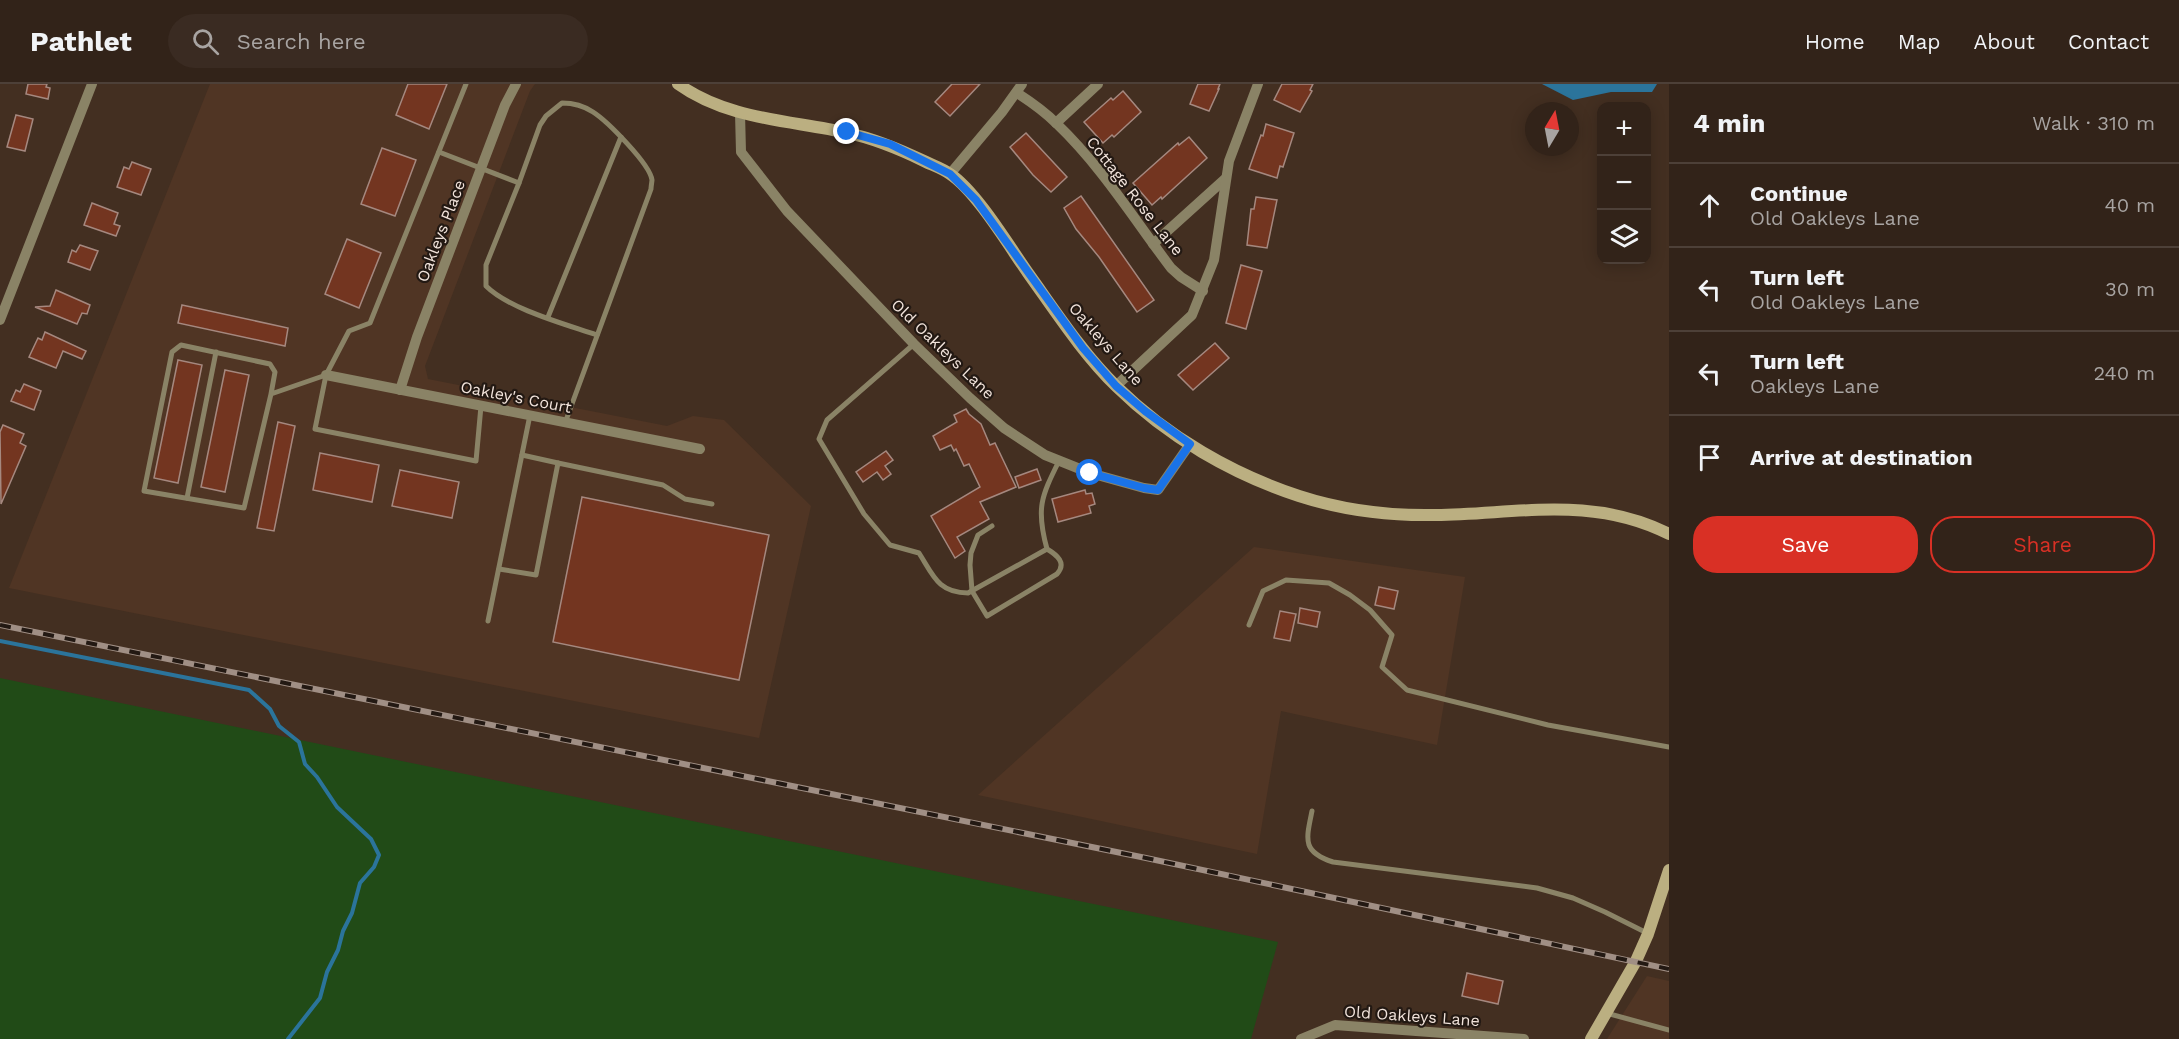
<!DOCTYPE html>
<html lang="en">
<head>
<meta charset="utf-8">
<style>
  :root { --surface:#322319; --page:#3a2b22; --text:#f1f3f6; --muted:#a8a4a2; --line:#4d4038; --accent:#d93025 }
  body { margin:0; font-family:"Work Sans",sans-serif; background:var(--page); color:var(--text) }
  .controls { position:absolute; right:18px; top:18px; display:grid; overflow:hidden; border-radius:12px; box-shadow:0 3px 15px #0003 }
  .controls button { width:54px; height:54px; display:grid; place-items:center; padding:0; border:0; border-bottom:2px solid var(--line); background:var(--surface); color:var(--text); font:30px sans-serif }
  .compass { position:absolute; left:1525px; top:18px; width:54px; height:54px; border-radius:50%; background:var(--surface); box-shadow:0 3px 15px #0003; rotate:10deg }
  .stop { position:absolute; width:18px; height:18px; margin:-14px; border:4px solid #1a73e8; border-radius:50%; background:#fff }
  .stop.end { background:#1a73e8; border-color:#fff; box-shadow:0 2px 6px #0008 }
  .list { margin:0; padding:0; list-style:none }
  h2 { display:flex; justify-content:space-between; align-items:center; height:78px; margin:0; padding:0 24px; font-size:26px }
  h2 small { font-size:20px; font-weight:400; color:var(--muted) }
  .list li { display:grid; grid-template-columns:39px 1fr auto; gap:18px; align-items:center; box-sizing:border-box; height:84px; padding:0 24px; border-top:2px solid var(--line) }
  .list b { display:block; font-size:22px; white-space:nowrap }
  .list p { margin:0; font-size:20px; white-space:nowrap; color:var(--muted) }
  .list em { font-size:20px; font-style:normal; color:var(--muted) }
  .actions { display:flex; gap:12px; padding:18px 24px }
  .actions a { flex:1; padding:14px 0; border:2px solid var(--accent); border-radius:24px; text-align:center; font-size:21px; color:var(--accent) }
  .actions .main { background:var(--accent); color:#fff }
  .icon { flex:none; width:33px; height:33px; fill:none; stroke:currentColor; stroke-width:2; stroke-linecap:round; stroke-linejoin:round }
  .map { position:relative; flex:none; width:1669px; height:955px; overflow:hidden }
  header { display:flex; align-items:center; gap:36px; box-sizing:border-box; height:84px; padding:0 30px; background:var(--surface); border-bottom:2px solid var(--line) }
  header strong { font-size:28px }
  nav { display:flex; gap:33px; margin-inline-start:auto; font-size:21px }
  .search { width:420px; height:54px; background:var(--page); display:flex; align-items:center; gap:15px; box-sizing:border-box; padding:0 21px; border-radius:33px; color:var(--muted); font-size:22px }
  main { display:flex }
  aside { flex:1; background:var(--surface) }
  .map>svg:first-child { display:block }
  .built { fill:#503524 }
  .green { fill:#214b17 }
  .water { fill:#2b749b }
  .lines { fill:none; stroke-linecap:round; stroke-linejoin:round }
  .stream { stroke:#2b749b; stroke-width:4 }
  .building { fill:#733520; stroke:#a5887f; stroke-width:1.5 }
  .lane { stroke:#8a8366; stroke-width:5 }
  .street { stroke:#8a8366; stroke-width:10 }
  .secondary { stroke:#bbaf81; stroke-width:12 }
  .rail-casing { stroke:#a08f85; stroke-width:6 }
  .rail { stroke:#231913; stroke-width:4; stroke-dasharray:11; stroke-linecap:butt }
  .route { stroke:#1a73e8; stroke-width:8 }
  .labels { text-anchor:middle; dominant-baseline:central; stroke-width:4.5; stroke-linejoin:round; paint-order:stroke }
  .street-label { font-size:16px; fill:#f2e4dc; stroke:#231913 }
</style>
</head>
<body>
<header>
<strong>Pathlet</strong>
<div class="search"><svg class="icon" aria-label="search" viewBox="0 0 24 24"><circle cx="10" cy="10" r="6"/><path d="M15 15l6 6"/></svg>Search here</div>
<nav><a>Home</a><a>Map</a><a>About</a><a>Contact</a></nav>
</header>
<main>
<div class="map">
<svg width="1669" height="955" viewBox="0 0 1669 955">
  <rect width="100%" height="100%" fill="#432f21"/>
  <g class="built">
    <path d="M 210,0 L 535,0 L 530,7 L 425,282 L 428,295 L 667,342 L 693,332 L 724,336 L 811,422 L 759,654 L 9,504 Z"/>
    <path d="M 1254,463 L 1465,493 L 1437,661 L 1281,627 L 1257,770 L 978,711 Z"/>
    <path d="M 1647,892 L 1669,897 L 1669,955 L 1607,955 Z"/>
  </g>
  <path class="green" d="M 0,594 L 1278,858 L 1251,955 L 0,955 Z"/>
  <path class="water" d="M 1542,0 L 1657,0 L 1652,8 L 1611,8 L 1573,16 Z"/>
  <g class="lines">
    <path class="stream" d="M 0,557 L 249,606 L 270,625 L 279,642 L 299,658 L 305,680 L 317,693 L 337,723 L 371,755 L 379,771 L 374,783 L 360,799 L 352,829 L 343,847 L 338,866 L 327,888 L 320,914 L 288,955"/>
  </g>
  <g class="building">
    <path d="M 28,0 L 47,0 L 46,3 L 50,4 L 48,15 L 26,10 Z"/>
    <path d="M 408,0 L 447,0 L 429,45 L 396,31 Z"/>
    <path d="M 952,0 L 980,0 L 950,32 L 935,18 Z"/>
    <path d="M 1198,0 L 1220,0 L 1218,5 L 1219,5 L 1209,27 L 1190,20 Z"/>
    <path d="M 1282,0 L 1313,0 L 1310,6 L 1312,7 L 1300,28 L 1274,16 Z"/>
    <path d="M 1123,7 L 1141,28 L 1114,53 L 1112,51 L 1103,59 L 1084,38 L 1111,14 L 1113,16 Z"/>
    <path d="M 16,31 L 33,35 L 25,67 L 7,63 Z"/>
    <path d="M 1266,40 L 1294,49 L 1283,83 L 1280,82 L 1277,94 L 1249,85 L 1261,51 L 1263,52 Z"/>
    <path d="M 1026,49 L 1067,93 L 1051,108 L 1033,91 L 1010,63 Z"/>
    <path d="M 1189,53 L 1207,74 L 1162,115 L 1161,113 L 1152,121 L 1133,99 L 1178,59 L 1179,61 Z"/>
    <path d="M 382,64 L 416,76 L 395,132 L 361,120 Z"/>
    <path d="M 132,78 L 151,85 L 141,111 L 117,103 L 124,83 L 129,85 Z"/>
    <path d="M 1081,112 L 1154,216 L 1137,228 L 1099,173 L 1076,145 L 1064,124 Z"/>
    <path d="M 1256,113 L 1277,116 L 1267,164 L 1247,161 L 1251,125 L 1254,125 Z"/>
    <path d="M 92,119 L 118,129 L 114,140 L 120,142 L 116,152 L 84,141 Z"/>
    <path d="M 347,155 L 381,169 L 359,224 L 325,210 Z"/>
    <path d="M 80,161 L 98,167 L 90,186 L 68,178 L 72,166 L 76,168 Z"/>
    <path d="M 1241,181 L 1262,187 L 1246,245 L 1226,239 Z"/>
    <path d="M 56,206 L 90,221 L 87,230 L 82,229 L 77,240 L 35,223 L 50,222 Z"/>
    <path d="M 182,221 L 288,244 L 285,262 L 178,239 Z"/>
    <path d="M 45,248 L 86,267 L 82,275 L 63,267 L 56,284 L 29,273 L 38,254 L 42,256 Z"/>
    <path d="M 1215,259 L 1229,274 L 1193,306 L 1178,291 Z"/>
    <path d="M 178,276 L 202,281 L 178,399 L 154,394 Z"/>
    <path d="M 225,286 L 249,291 L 225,408 L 201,403 Z"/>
    <path d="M 24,300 L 41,307 L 34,326 L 11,317 L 16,306 L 20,308 Z"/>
    <path d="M 966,325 L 969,330 L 981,340 L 990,361 L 995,359 L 1016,403 L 980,418 L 989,435 L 957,453 L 965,467 L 955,474 L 931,432 L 980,403 L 969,380 L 964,382 L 956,365 L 954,367 L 951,361 L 940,366 L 933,352 L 957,338 L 954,331 Z"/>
    <path d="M 278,338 L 295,342 L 274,447 L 257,444 Z"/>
    <path d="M 3,341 L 24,350 L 20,359 L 26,362 L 1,420 L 0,348 Z"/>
    <path d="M 886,367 L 893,376 L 885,382 L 891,390 L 883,396 L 877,388 L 863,398 L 856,388 Z"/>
    <path d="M 320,369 L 379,381 L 372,418 L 313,406 Z"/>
    <path d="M 1037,385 L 1041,396 L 1019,404 L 1015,393 Z"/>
    <path d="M 400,386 L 459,398 L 452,434 L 392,422 Z"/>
    <path d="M 1085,406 L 1086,410 L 1092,409 L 1095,420 L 1089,422 L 1091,429 L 1058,438 L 1052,415 Z"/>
    <path d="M 582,413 L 769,451 L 739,596 L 553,558 Z"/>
    <path d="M 1379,503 L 1398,507 L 1394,525 L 1375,521 Z"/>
    <path d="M 1300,524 L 1320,528 L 1317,543 L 1298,539 Z"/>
    <path d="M 1280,527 L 1296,530 L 1290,557 L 1274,554 Z"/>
    <path d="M 1467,889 L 1503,897 L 1498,920 L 1462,912 Z"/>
  </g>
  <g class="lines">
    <g class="lane">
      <path d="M 466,0 L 370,239 L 349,247 L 326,291 L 315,345 L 476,377 L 481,322"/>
      <path d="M 439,68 L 519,99 L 540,41 L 546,32 L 562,19 C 573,19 584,22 593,28 C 607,37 650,80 652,96 C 652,97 651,103 651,105 L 565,339"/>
      <path d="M 519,99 L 486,181 L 486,202 C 509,225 565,240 597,251"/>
      <path d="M 548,233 L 621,53"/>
      <path d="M 914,260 L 827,336 L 819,355 L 864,430 L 890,461 L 919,469 C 933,491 938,509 968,509 L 1047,465"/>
      <path d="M 271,310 L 275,288 L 270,280 L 181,261 L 172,268 L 144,407 L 244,424 L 271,310 L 326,291"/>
      <path d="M 522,371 L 558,379"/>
      <path d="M 187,414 L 216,268"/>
      <path d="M 992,442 L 978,451 L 971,469 L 970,481 L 972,507 L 987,532 L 1057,490 C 1067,479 1057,471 1047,465 C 1036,425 1041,413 1059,377"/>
      <path d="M 499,485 L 536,491 L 558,379 L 663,401 L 685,415 L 712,420"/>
      <path d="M 488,537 L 530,331"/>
      <path d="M 1249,541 L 1263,507 L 1286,496 L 1329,499 L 1350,511 L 1370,526 L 1392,551 L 1382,583 L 1407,606 L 1548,641 L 1669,663"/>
      <path d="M 1312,727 C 1306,756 1302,768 1333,778 L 1537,804 L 1573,814 L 1605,828 L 1647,849"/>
      <path d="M 1606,929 L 1669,946"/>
    </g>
    <g class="street">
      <path d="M 1017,9 C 1031,18 1045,28 1057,40 C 1101,82 1134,135 1171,184 L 1181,193 L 1203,207"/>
      <path d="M 740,29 L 741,68 L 787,127 L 914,260 L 970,314 L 1004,344 L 1045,371 L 1090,389 L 1144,404 L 1158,406 L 1190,360"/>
      <path d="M 1056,39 L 1098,0"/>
      <path d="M 950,90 L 1002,28 L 1022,0"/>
      <path d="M 1153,160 L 1225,95"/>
      <path d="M 0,236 L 92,0"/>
      <path d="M 326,291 L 700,365"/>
      <path d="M 1116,302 L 1192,231 L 1214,176 L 1229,77 L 1258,0"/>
      <path d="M 400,306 L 417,253 L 505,21 L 516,0"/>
      <path d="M 1301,955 L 1335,941 L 1524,955"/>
    </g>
    <g class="secondary">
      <path d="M 678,0 C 728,36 790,36 848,49 C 876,55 899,65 924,77 C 932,81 942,84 950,90 C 976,107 1009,162 1028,189 C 1056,228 1083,270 1117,303 C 1168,353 1232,390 1299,412 C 1342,426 1391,432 1436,431 C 1518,430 1592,411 1669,450"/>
      <path d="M 1591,955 L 1636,877 L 1648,850 L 1669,786"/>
    </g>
    <defs>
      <path id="rail" d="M 0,541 L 1146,774 L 1669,885"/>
    </defs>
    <use href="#rail" class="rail-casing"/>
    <use href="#rail" class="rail"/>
  </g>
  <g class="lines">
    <path class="route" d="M 847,48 L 890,60 L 950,90 L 976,116 L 1083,264 L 1116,302 L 1145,327 L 1190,360 L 1158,406 L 1144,404 L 1090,389"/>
  </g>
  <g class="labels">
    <g class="street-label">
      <text transform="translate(1135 112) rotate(52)">Cottage Rose Lane</text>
      <text transform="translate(441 147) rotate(-69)">Oakleys Place</text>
      <text transform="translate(1106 260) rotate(49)">Oakleys Lane</text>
      <text transform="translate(943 265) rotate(44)">Old Oakleys Lane</text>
      <text transform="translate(516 313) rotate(11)">Oakley's Court</text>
      <text transform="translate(1412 932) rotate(4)">Old Oakleys Lane</text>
    </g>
  </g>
</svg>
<div class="controls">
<button>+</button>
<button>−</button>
<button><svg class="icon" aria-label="layers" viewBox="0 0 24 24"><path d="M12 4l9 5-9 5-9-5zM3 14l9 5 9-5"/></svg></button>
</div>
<svg class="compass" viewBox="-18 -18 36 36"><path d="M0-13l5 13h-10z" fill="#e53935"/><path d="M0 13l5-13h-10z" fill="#a8a4a2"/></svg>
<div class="stop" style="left:1090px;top:389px"></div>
<div class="stop end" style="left:847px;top:48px"></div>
</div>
<aside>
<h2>4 min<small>Walk · 310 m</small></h2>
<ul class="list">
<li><svg class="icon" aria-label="ahead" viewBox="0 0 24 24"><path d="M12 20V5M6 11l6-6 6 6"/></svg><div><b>Continue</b><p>Old Oakleys Lane</p></div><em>40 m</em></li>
<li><svg class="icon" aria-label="left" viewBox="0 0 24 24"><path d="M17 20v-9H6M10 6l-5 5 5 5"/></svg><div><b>Turn left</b><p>Old Oakleys Lane</p></div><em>30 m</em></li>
<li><svg class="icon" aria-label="left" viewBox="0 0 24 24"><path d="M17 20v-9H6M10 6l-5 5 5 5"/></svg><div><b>Turn left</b><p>Oakleys Lane</p></div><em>240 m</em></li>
<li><svg class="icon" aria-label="arrive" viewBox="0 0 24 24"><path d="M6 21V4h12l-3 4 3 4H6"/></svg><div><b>Arrive at destination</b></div></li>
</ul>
<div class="actions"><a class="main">Save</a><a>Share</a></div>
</aside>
</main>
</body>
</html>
